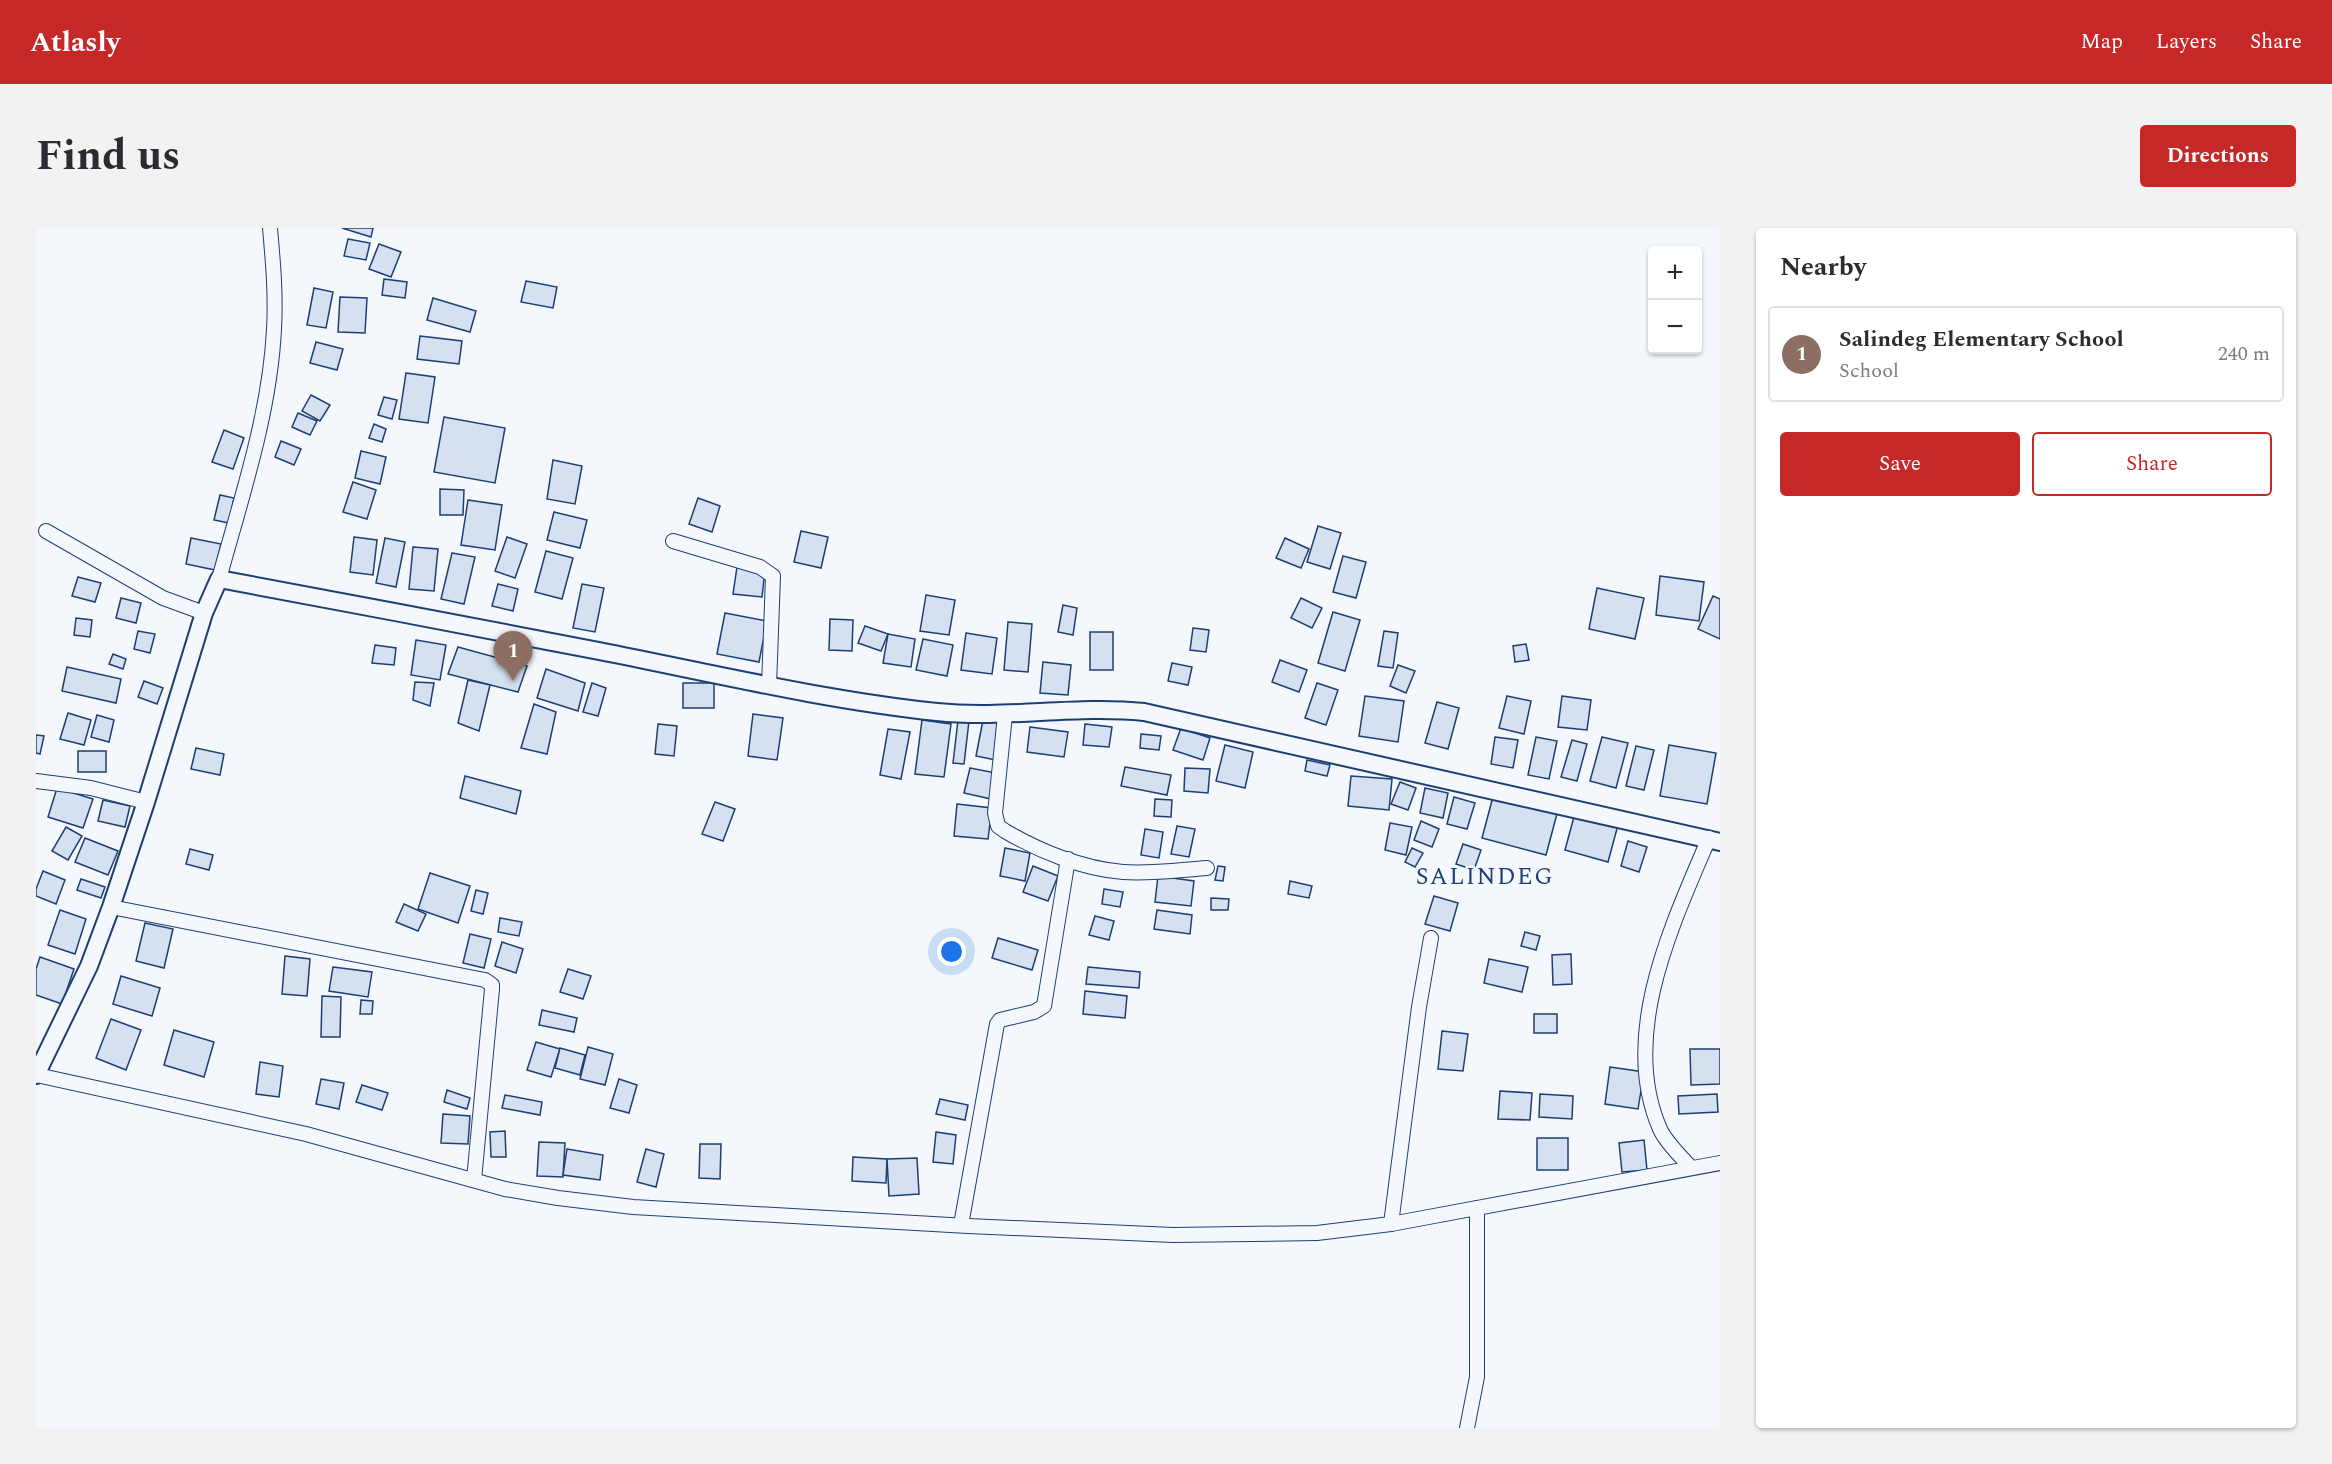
<!DOCTYPE html>
<html lang="en">
<head>
<meta charset="utf-8">
<style>
  :root { --surface:#fff; --page:#f2f2f3; --text:#2b2b33; --muted:#7c7c81; --line:#e1e1e2; --accent:#c62828 }
  body { margin:0; font-family:Spectral,serif; background:var(--page); color:var(--text) }
  .controls { position:absolute; right:18px; top:18px; display:grid; overflow:hidden; border-radius:6px; box-shadow:0 2px 4px #0004 }
  .controls button { width:54px; height:54px; display:grid; place-items:center; padding:0; border:0; border-bottom:2px solid var(--line); background:var(--surface); color:var(--text); font:30px sans-serif }
  .you { position:absolute; left:916px; top:724px; width:21px; height:21px; margin:-15px; border:4px solid #fff; border-radius:50%; background:#1a73e8; box-shadow:0 0 0 9px #1a73e833 }
  .badge { display:grid; place-items:center; width:39px; height:39px; border-radius:50%; background:var(--accent); color:#fff; font-size:20px; font-weight:700 }
  .pin { position:absolute; translate:-50% -50px; filter:drop-shadow(0 2px 3px #0008) }
  .pin::after { content:''; position:absolute; top:32px; width:21px; height:18px; background:inherit; clip-path:polygon(0 0,100% 0,50% 100%) }
  .list { margin:0; padding:0; list-style:none }
  h2 { display:flex; justify-content:space-between; align-items:center; height:78px; margin:0; padding:0 24px; font-size:26px }
  h2 small { font-size:20px; font-weight:400; color:var(--muted) }
  .list li { display:grid; grid-template-columns:39px 1fr auto; gap:18px; align-items:center; box-sizing:border-box; height:96px; margin:0 12px 12px; padding:0 12px; border:2px solid var(--line); border-radius:6px }
  .list b { display:block; font-size:22px; white-space:nowrap }
  .list p { margin:0; font-size:20px; white-space:nowrap; color:var(--muted) }
  .list em { font-size:20px; font-style:normal; color:var(--muted) }
  .actions { display:flex; gap:12px; padding:18px 24px }
  .actions a { flex:1; padding:14px 0; border:2px solid var(--accent); border-radius:6px; text-align:center; font-size:21px; color:var(--accent) }
  .actions .main { background:var(--accent); color:#fff }
  .map { position:relative; flex:none; width:1684px; height:1200px; overflow:hidden; border-radius:6px }
  header { display:flex; align-items:center; gap:36px; box-sizing:border-box; height:84px; padding:0 30px; background:var(--accent); color:#fff }
  header strong { font-size:28px }
  nav { display:flex; gap:33px; margin-inline-start:auto; font-size:21px }
  .intro { display:flex; align-items:center; justify-content:space-between; box-sizing:border-box; height:144px; padding:0 36px }
  h1 { margin:0; font-size:42px }
  .button { padding:15px 27px; border-radius:6px; background:var(--accent); color:#fff; font-size:21px; font-weight:700 }
  main { display:flex; gap:36px; padding:0 36px }
  aside { flex:1; background:var(--surface); border-radius:6px; box-shadow:0 2px 4px #0004 }
  .map>svg:first-child { display:block }
  .building { fill:#d5e0f0; stroke:#1d3f73; stroke-width:1.5 }
  .lines { fill:none; stroke-linecap:round; stroke-linejoin:round }
  .minor-casing { stroke:#1d3f73; stroke-width:16 }
  .tertiary-casing { stroke:#1d3f73; stroke-width:20 }
  .minor { stroke:#f4f7fb; stroke-width:14 }
  .tertiary { stroke:#f4f7fb; stroke-width:16 }
  .labels { text-anchor:middle; dominant-baseline:central; stroke-width:4.5; stroke-linejoin:round; paint-order:stroke }
  .quarter-label { font-size:24px; letter-spacing:1.5px; fill:#1d3f73; stroke:#f4f7fb }
</style>
</head>
<body>
<header>
<strong>Atlasly</strong>
<nav><a>Map</a><a>Layers</a><a>Share</a></nav>
</header>
<div class="intro"><h1>Find us</h1><a class="button">Directions</a></div>
<main>
<div class="map">
<svg width="1684" height="1200" viewBox="0 0 1684 1200">
  <rect width="100%" height="100%" fill="#f4f7fb"/>
  <g class="building">
    <path d="M 306,0 L 337,0 L 335,9 Z"/>
    <path d="M 312,11 L 334,15 L 330,32 L 308,28 Z"/>
    <path d="M 343,16 L 365,24 L 355,49 L 333,41 Z"/>
    <path d="M 348,51 L 371,54 L 369,70 L 346,67 Z"/>
    <path d="M 490,53 L 521,59 L 517,80 L 485,74 Z"/>
    <path d="M 278,60 L 297,64 L 290,100 L 271,97 Z"/>
    <path d="M 304,69 L 331,70 L 329,105 L 302,104 Z"/>
    <path d="M 397,70 L 440,83 L 434,104 L 391,92 Z"/>
    <path d="M 384,108 L 426,113 L 423,136 L 381,131 Z"/>
    <path d="M 280,114 L 307,121 L 301,142 L 274,135 Z"/>
    <path d="M 370,145 L 399,149 L 392,195 L 363,191 Z"/>
    <path d="M 275,167 L 294,177 L 284,193 L 266,183 Z"/>
    <path d="M 348,169 L 361,172 L 356,191 L 342,187 Z"/>
    <path d="M 262,185 L 281,193 L 274,207 L 256,199 Z"/>
    <path d="M 408,189 L 469,200 L 459,255 L 398,244 Z"/>
    <path d="M 338,196 L 350,201 L 346,214 L 333,210 Z"/>
    <path d="M 188,202 L 208,210 L 197,241 L 176,234 Z"/>
    <path d="M 245,213 L 265,221 L 258,237 L 239,229 Z"/>
    <path d="M 325,223 L 350,229 L 344,256 L 319,250 Z"/>
    <path d="M 517,232 L 546,238 L 539,276 L 511,271 Z"/>
    <path d="M 317,254 L 340,262 L 331,291 L 307,284 Z"/>
    <path d="M 404,261 L 428,262 L 427,287 L 404,287 Z"/>
    <path d="M 184,267 L 198,270 L 193,295 L 178,292 Z"/>
    <path d="M 662,270 L 684,278 L 676,304 L 653,296 Z"/>
    <path d="M 432,272 L 466,277 L 459,322 L 425,317 Z"/>
    <path d="M 518,284 L 551,292 L 544,320 L 511,312 Z"/>
    <path d="M 1282,298 L 1305,305 L 1294,341 L 1271,334 Z"/>
    <path d="M 765,303 L 792,309 L 785,340 L 758,334 Z"/>
    <path d="M 318,309 L 341,312 L 337,347 L 314,344 Z"/>
    <path d="M 471,309 L 491,316 L 479,350 L 459,343 Z"/>
    <path d="M 155,310 L 185,316 L 179,342 L 150,336 Z"/>
    <path d="M 349,310 L 369,314 L 360,359 L 340,355 Z"/>
    <path d="M 1249,310 L 1273,321 L 1265,340 L 1240,330 Z"/>
    <path d="M 377,319 L 402,321 L 398,363 L 373,361 Z"/>
    <path d="M 510,323 L 537,330 L 526,371 L 499,364 Z"/>
    <path d="M 416,325 L 439,329 L 428,376 L 405,371 Z"/>
    <path d="M 1307,328 L 1330,334 L 1320,370 L 1297,364 Z"/>
    <path d="M 701,339 L 729,342 L 726,369 L 697,366 Z"/>
    <path d="M 1624,348 L 1668,354 L 1663,393 L 1620,387 Z"/>
    <path d="M 42,349 L 65,355 L 59,374 L 36,368 Z"/>
    <path d="M 462,356 L 482,361 L 477,383 L 456,378 Z"/>
    <path d="M 546,356 L 568,360 L 559,404 L 537,400 Z"/>
    <path d="M 1561,360 L 1608,370 L 1599,411 L 1553,401 Z"/>
    <path d="M 890,367 L 919,372 L 913,407 L 884,403 Z"/>
    <path d="M 1677,368 L 1684,371 L 1684,411 L 1662,401 Z"/>
    <path d="M 85,370 L 105,375 L 100,395 L 80,390 Z"/>
    <path d="M 1265,370 L 1286,380 L 1276,400 L 1255,390 Z"/>
    <path d="M 1027,377 L 1041,380 L 1037,407 L 1022,404 Z"/>
    <path d="M 1297,384 L 1324,392 L 1309,443 L 1282,435 Z"/>
    <path d="M 689,385 L 731,393 L 723,434 L 681,426 Z"/>
    <path d="M 40,390 L 56,392 L 54,409 L 38,407 Z"/>
    <path d="M 794,391 L 817,392 L 816,423 L 793,422 Z"/>
    <path d="M 972,394 L 996,396 L 992,444 L 968,442 Z"/>
    <path d="M 829,398 L 852,406 L 845,423 L 822,415 Z"/>
    <path d="M 1157,400 L 1173,402 L 1170,424 L 1154,422 Z"/>
    <path d="M 102,403 L 119,406 L 114,425 L 98,421 Z"/>
    <path d="M 1348,403 L 1362,405 L 1357,440 L 1342,438 Z"/>
    <rect x="1054" y="404" width="23" height="38"/>
    <path d="M 930,405 L 961,410 L 956,446 L 925,442 Z"/>
    <path d="M 852,406 L 879,411 L 875,439 L 847,435 Z"/>
    <path d="M 887,411 L 917,417 L 911,448 L 880,442 Z"/>
    <path d="M 380,412 L 410,417 L 404,452 L 375,447 Z"/>
    <path d="M 1490,416 L 1493,432 L 1479,434 L 1477,418 Z"/>
    <path d="M 339,417 L 360,420 L 358,437 L 336,435 Z"/>
    <path d="M 422,419 L 491,438 L 482,464 L 412,446 Z"/>
    <path d="M 77,426 L 90,431 L 87,441 L 73,436 Z"/>
    <path d="M 1244,432 L 1271,442 L 1263,464 L 1236,454 Z"/>
    <path d="M 1007,434 L 1035,437 L 1032,467 L 1004,465 Z"/>
    <path d="M 1136,435 L 1156,439 L 1152,457 L 1132,453 Z"/>
    <path d="M 1362,437 L 1379,443 L 1370,465 L 1354,458 Z"/>
    <path d="M 31,439 L 85,451 L 80,475 L 26,463 Z"/>
    <path d="M 510,441 L 549,455 L 542,483 L 501,470 Z"/>
    <path d="M 432,452 L 454,457 L 443,503 L 422,495 Z"/>
    <path d="M 108,453 L 127,460 L 121,476 L 102,469 Z"/>
    <path d="M 379,454 L 398,455 L 394,478 L 377,472 Z"/>
    <path d="M 556,455 L 570,460 L 562,488 L 547,484 Z"/>
    <rect x="647" y="455" width="31" height="25"/>
    <path d="M 1281,455 L 1302,462 L 1290,497 L 1269,490 Z"/>
    <path d="M 1329,468 L 1368,473 L 1362,514 L 1323,508 Z"/>
    <path d="M 1471,468 L 1495,473 L 1488,506 L 1463,500 Z"/>
    <path d="M 1526,468 L 1555,472 L 1551,502 L 1522,499 Z"/>
    <path d="M 1401,474 L 1423,480 L 1412,521 L 1389,515 Z"/>
    <path d="M 498,476 L 520,484 L 511,526 L 485,520 Z"/>
    <path d="M 32,485 L 55,492 L 48,517 L 24,511 Z"/>
    <path d="M 717,486 L 747,490 L 741,532 L 712,528 Z"/>
    <path d="M 61,487 L 78,492 L 73,514 L 55,509 Z"/>
    <path d="M 886,492 L 915,496 L 908,549 L 879,546 Z"/>
    <path d="M 922,492 L 933,493 L 928,536 L 917,535 Z"/>
    <path d="M 947,492 L 967,496 L 960,532 L 940,528 Z"/>
    <path d="M 622,496 L 641,498 L 638,528 L 619,526 Z"/>
    <path d="M 1049,496 L 1076,499 L 1073,519 L 1047,517 Z"/>
    <path d="M 994,499 L 1032,504 L 1028,529 L 991,524 Z"/>
    <path d="M 1145,500 L 1174,510 L 1167,532 L 1137,522 Z"/>
    <path d="M 852,501 L 874,504 L 865,551 L 844,547 Z"/>
    <path d="M 1105,506 L 1125,508 L 1123,522 L 1104,520 Z"/>
    <path d="M 0,507 L 8,508 L 4,526 L 0,525 Z"/>
    <path d="M 1459,509 L 1482,512 L 1477,540 L 1455,536 Z"/>
    <path d="M 1500,509 L 1521,513 L 1513,551 L 1492,547 Z"/>
    <path d="M 1566,509 L 1592,515 L 1580,560 L 1554,553 Z"/>
    <path d="M 1536,512 L 1551,516 L 1541,553 L 1525,549 Z"/>
    <path d="M 1189,517 L 1217,524 L 1209,560 L 1180,553 Z"/>
    <path d="M 1633,517 L 1680,525 L 1671,576 L 1624,568 Z"/>
    <path d="M 1600,518 L 1618,522 L 1608,562 L 1590,558 Z"/>
    <path d="M 160,520 L 188,526 L 184,547 L 155,541 Z"/>
    <rect x="42" y="523" width="28" height="21"/>
    <path d="M 1271,532 L 1294,537 L 1291,548 L 1269,543 Z"/>
    <path d="M 1089,539 L 1135,547 L 1131,567 L 1085,558 Z"/>
    <path d="M 934,540 L 960,545 L 955,571 L 928,565 Z"/>
    <path d="M 1149,540 L 1174,541 L 1172,565 L 1148,563 Z"/>
    <path d="M 429,548 L 485,563 L 480,586 L 424,570 Z"/>
    <path d="M 1315,548 L 1356,551 L 1353,582 L 1312,578 Z"/>
    <path d="M 1364,554 L 1380,560 L 1372,582 L 1355,576 Z"/>
    <path d="M 21,560 L 57,571 L 47,600 L 12,589 Z"/>
    <path d="M 1389,560 L 1412,565 L 1407,590 L 1384,585 Z"/>
    <path d="M 1458,565 L 1522,582 L 1510,627 L 1446,610 Z"/>
    <path d="M 1418,569 L 1439,575 L 1431,601 L 1411,596 Z"/>
    <path d="M 1119,571 L 1136,572 L 1135,589 L 1118,588 Z"/>
    <path d="M 67,572 L 94,578 L 89,599 L 62,593 Z"/>
    <path d="M 679,574 L 699,581 L 687,613 L 666,606 Z"/>
    <path d="M 921,576 L 956,580 L 952,611 L 918,608 Z"/>
    <path d="M 1539,585 L 1582,597 L 1572,634 L 1529,622 Z"/>
    <path d="M 1385,593 L 1403,601 L 1396,619 L 1378,612 Z"/>
    <path d="M 1354,595 L 1376,599 L 1370,627 L 1349,622 Z"/>
    <path d="M 1141,598 L 1159,601 L 1153,629 L 1135,626 Z"/>
    <path d="M 30,599 L 46,608 L 32,632 L 16,623 Z"/>
    <path d="M 1109,601 L 1127,604 L 1123,630 L 1105,627 Z"/>
    <path d="M 49,610 L 82,623 L 72,647 L 39,634 Z"/>
    <path d="M 1592,613 L 1611,619 L 1603,644 L 1585,638 Z"/>
    <path d="M 1427,616 L 1445,622 L 1438,642 L 1420,636 Z"/>
    <path d="M 969,620 L 994,625 L 989,653 L 964,648 Z"/>
    <path d="M 1376,620 L 1387,625 L 1379,639 L 1369,634 Z"/>
    <path d="M 154,621 L 177,627 L 173,642 L 150,636 Z"/>
    <path d="M 997,638 L 1022,648 L 1012,673 L 987,664 Z"/>
    <path d="M 1182,638 L 1189,639 L 1187,653 L 1179,652 Z"/>
    <path d="M 7,643 L 29,652 L 20,676 L 0,668 L 0,661 Z"/>
    <path d="M 394,645 L 434,658 L 422,695 L 382,681 Z"/>
    <path d="M 1122,648 L 1158,653 L 1155,678 L 1119,674 Z"/>
    <path d="M 45,651 L 69,659 L 65,670 L 41,662 Z"/>
    <path d="M 1254,653 L 1276,658 L 1273,670 L 1252,666 Z"/>
    <path d="M 1068,661 L 1087,664 L 1084,679 L 1066,676 Z"/>
    <path d="M 440,662 L 452,665 L 447,686 L 435,683 Z"/>
    <path d="M 1398,668 L 1422,675 L 1414,703 L 1389,696 Z"/>
    <path d="M 1175,670 L 1193,671 L 1192,682 L 1175,682 Z"/>
    <path d="M 368,676 L 390,686 L 382,703 L 360,694 Z"/>
    <path d="M 24,682 L 50,691 L 39,726 L 12,717 Z"/>
    <path d="M 1121,682 L 1156,687 L 1154,706 L 1118,701 Z"/>
    <path d="M 1059,688 L 1078,693 L 1073,712 L 1053,707 Z"/>
    <path d="M 464,690 L 486,694 L 483,708 L 462,704 Z"/>
    <path d="M 109,695 L 137,701 L 128,740 L 100,733 Z"/>
    <path d="M 1489,704 L 1504,708 L 1500,722 L 1485,718 Z"/>
    <path d="M 434,706 L 455,711 L 448,740 L 427,735 Z"/>
    <path d="M 962,710 L 1002,722 L 996,742 L 956,730 Z"/>
    <path d="M 466,714 L 487,721 L 480,745 L 459,738 Z"/>
    <path d="M 1535,726 L 1536,756 L 1517,757 L 1516,727 Z"/>
    <path d="M 249,728 L 274,731 L 271,768 L 246,766 Z"/>
    <path d="M 4,729 L 38,741 L 26,776 L 0,767 L 0,741 Z"/>
    <path d="M 1453,731 L 1492,739 L 1486,764 L 1448,755 Z"/>
    <path d="M 297,739 L 336,744 L 332,769 L 293,763 Z"/>
    <path d="M 1052,739 L 1104,744 L 1103,760 L 1050,756 Z"/>
    <path d="M 532,741 L 555,748 L 547,771 L 524,764 Z"/>
    <path d="M 85,748 L 124,760 L 116,788 L 77,776 Z"/>
    <path d="M 1049,763 L 1091,768 L 1089,790 L 1047,786 Z"/>
    <path d="M 286,768 L 305,769 L 304,809 L 285,809 Z"/>
    <path d="M 325,772 L 337,773 L 336,786 L 324,786 Z"/>
    <path d="M 506,782 L 541,790 L 538,804 L 503,797 Z"/>
    <rect x="1498" y="786" width="23" height="19"/>
    <path d="M 75,791 L 105,802 L 90,842 L 60,830 Z"/>
    <path d="M 138,802 L 178,814 L 168,849 L 128,837 Z"/>
    <path d="M 1406,803 L 1432,806 L 1427,843 L 1402,841 Z"/>
    <path d="M 500,814 L 524,821 L 515,849 L 491,842 Z"/>
    <path d="M 552,819 L 577,826 L 569,857 L 544,851 Z"/>
    <path d="M 524,820 L 549,827 L 544,847 L 519,840 Z"/>
    <path d="M 1654,821 L 1684,821 L 1684,856 L 1655,857 Z"/>
    <path d="M 224,834 L 247,838 L 243,869 L 220,866 Z"/>
    <path d="M 1574,839 L 1608,844 L 1602,881 L 1569,876 Z"/>
    <path d="M 285,851 L 308,855 L 303,881 L 280,876 Z"/>
    <path d="M 583,851 L 601,857 L 593,885 L 574,880 Z"/>
    <path d="M 326,857 L 352,865 L 346,882 L 320,874 Z"/>
    <path d="M 411,862 L 434,870 L 431,881 L 408,874 Z"/>
    <path d="M 1464,863 L 1496,865 L 1494,892 L 1462,891 Z"/>
    <path d="M 1504,866 L 1537,868 L 1536,891 L 1503,889 Z"/>
    <path d="M 1681,866 L 1682,884 L 1643,886 L 1642,868 Z"/>
    <path d="M 469,867 L 506,874 L 504,887 L 466,880 Z"/>
    <path d="M 904,871 L 932,877 L 929,892 L 900,886 Z"/>
    <path d="M 407,886 L 434,888 L 432,916 L 405,915 Z"/>
    <path d="M 469,903 L 470,929 L 455,929 L 454,904 Z"/>
    <path d="M 900,904 L 920,907 L 917,936 L 897,934 Z"/>
    <rect x="1501" y="910" width="31" height="32"/>
    <path d="M 1608,912 L 1611,942 L 1586,944 L 1583,915 Z"/>
    <path d="M 503,914 L 529,915 L 527,949 L 501,948 Z"/>
    <path d="M 664,916 L 685,916 L 684,951 L 663,950 Z"/>
    <path d="M 531,921 L 567,927 L 564,952 L 527,947 Z"/>
    <path d="M 610,921 L 628,926 L 620,959 L 601,954 Z"/>
    <path d="M 817,929 L 851,931 L 850,955 L 816,953 Z"/>
    <path d="M 881,930 L 883,966 L 853,968 L 851,931 Z"/>
  </g>
  <g class="lines">
    <defs>
      <g id="minor">
        <path d="M 10,303 L 127,370 L 168,385"/>
        <path d="M 637,313 L 724,339 L 737,348 L 733,458"/>
        <path d="M 183,351 C 205,271 234,185 238,101 C 240,67 237,34 234,0"/>
        <path d="M 969,487 L 959,585 L 962,598 L 969,603 C 1003,623 1047,641 1087,644 C 1115,646 1143,642 1171,640"/>
        <path d="M 0,553 L 55,560 L 110,574"/>
        <path d="M 75,679 L 449,752 L 456,757 L 456,761 L 438,952"/>
        <path d="M 1,847 L 270,906 L 469,961 L 522,970 L 597,979 L 932,998 L 1137,1007 L 1281,1005 L 1355,996 L 1684,935"/>
        <path d="M 1655,940 C 1645,928 1630,915 1624,901 C 1583,807 1636,697 1673,610"/>
        <path d="M 1355,996 L 1383,779 L 1395,710"/>
        <path d="M 925,997 L 961,796 L 964,792 L 998,784 L 1008,778 L 1032,631"/>
        <path d="M 1431,1200 L 1441,1149 L 1441,980"/>
      </g>
      <path id="tertiary" d="M 0,847 L 53,738 L 75,679 L 110,574 L 168,385 L 183,351 C 310,375 436,398 563,423 C 675,445 787,472 901,484 C 970,491 1039,477 1108,484 L 1684,614"/>
    </defs>
    <use href="#minor" class="minor-casing"/>
    <use href="#tertiary" class="tertiary-casing"/>
    <use href="#minor" class="minor"/>
    <use href="#tertiary" class="tertiary"/>
  </g>
  <g class="labels">
    <g class="quarter-label">
      <text x="1449" y="649">SALINDEG</text>
    </g>
  </g>
</svg>
<div class="controls">
<button>+</button>
<button>−</button>
</div>
<div class="you"></div>
<div class="pin badge" style="left:477px;top:453px;background:#8d6e63">1</div>
</div>
<aside>
<h2>Nearby<small></small></h2>
<ul class="list">
<li><span class="badge" style="background:#8d6e63">1</span><div><b>Salindeg Elementary School</b><p>School</p></div><em>240 m</em></li>
</ul>
<div class="actions"><a class="main">Save</a><a>Share</a></div>
</aside>
</main>
</body>
</html>
